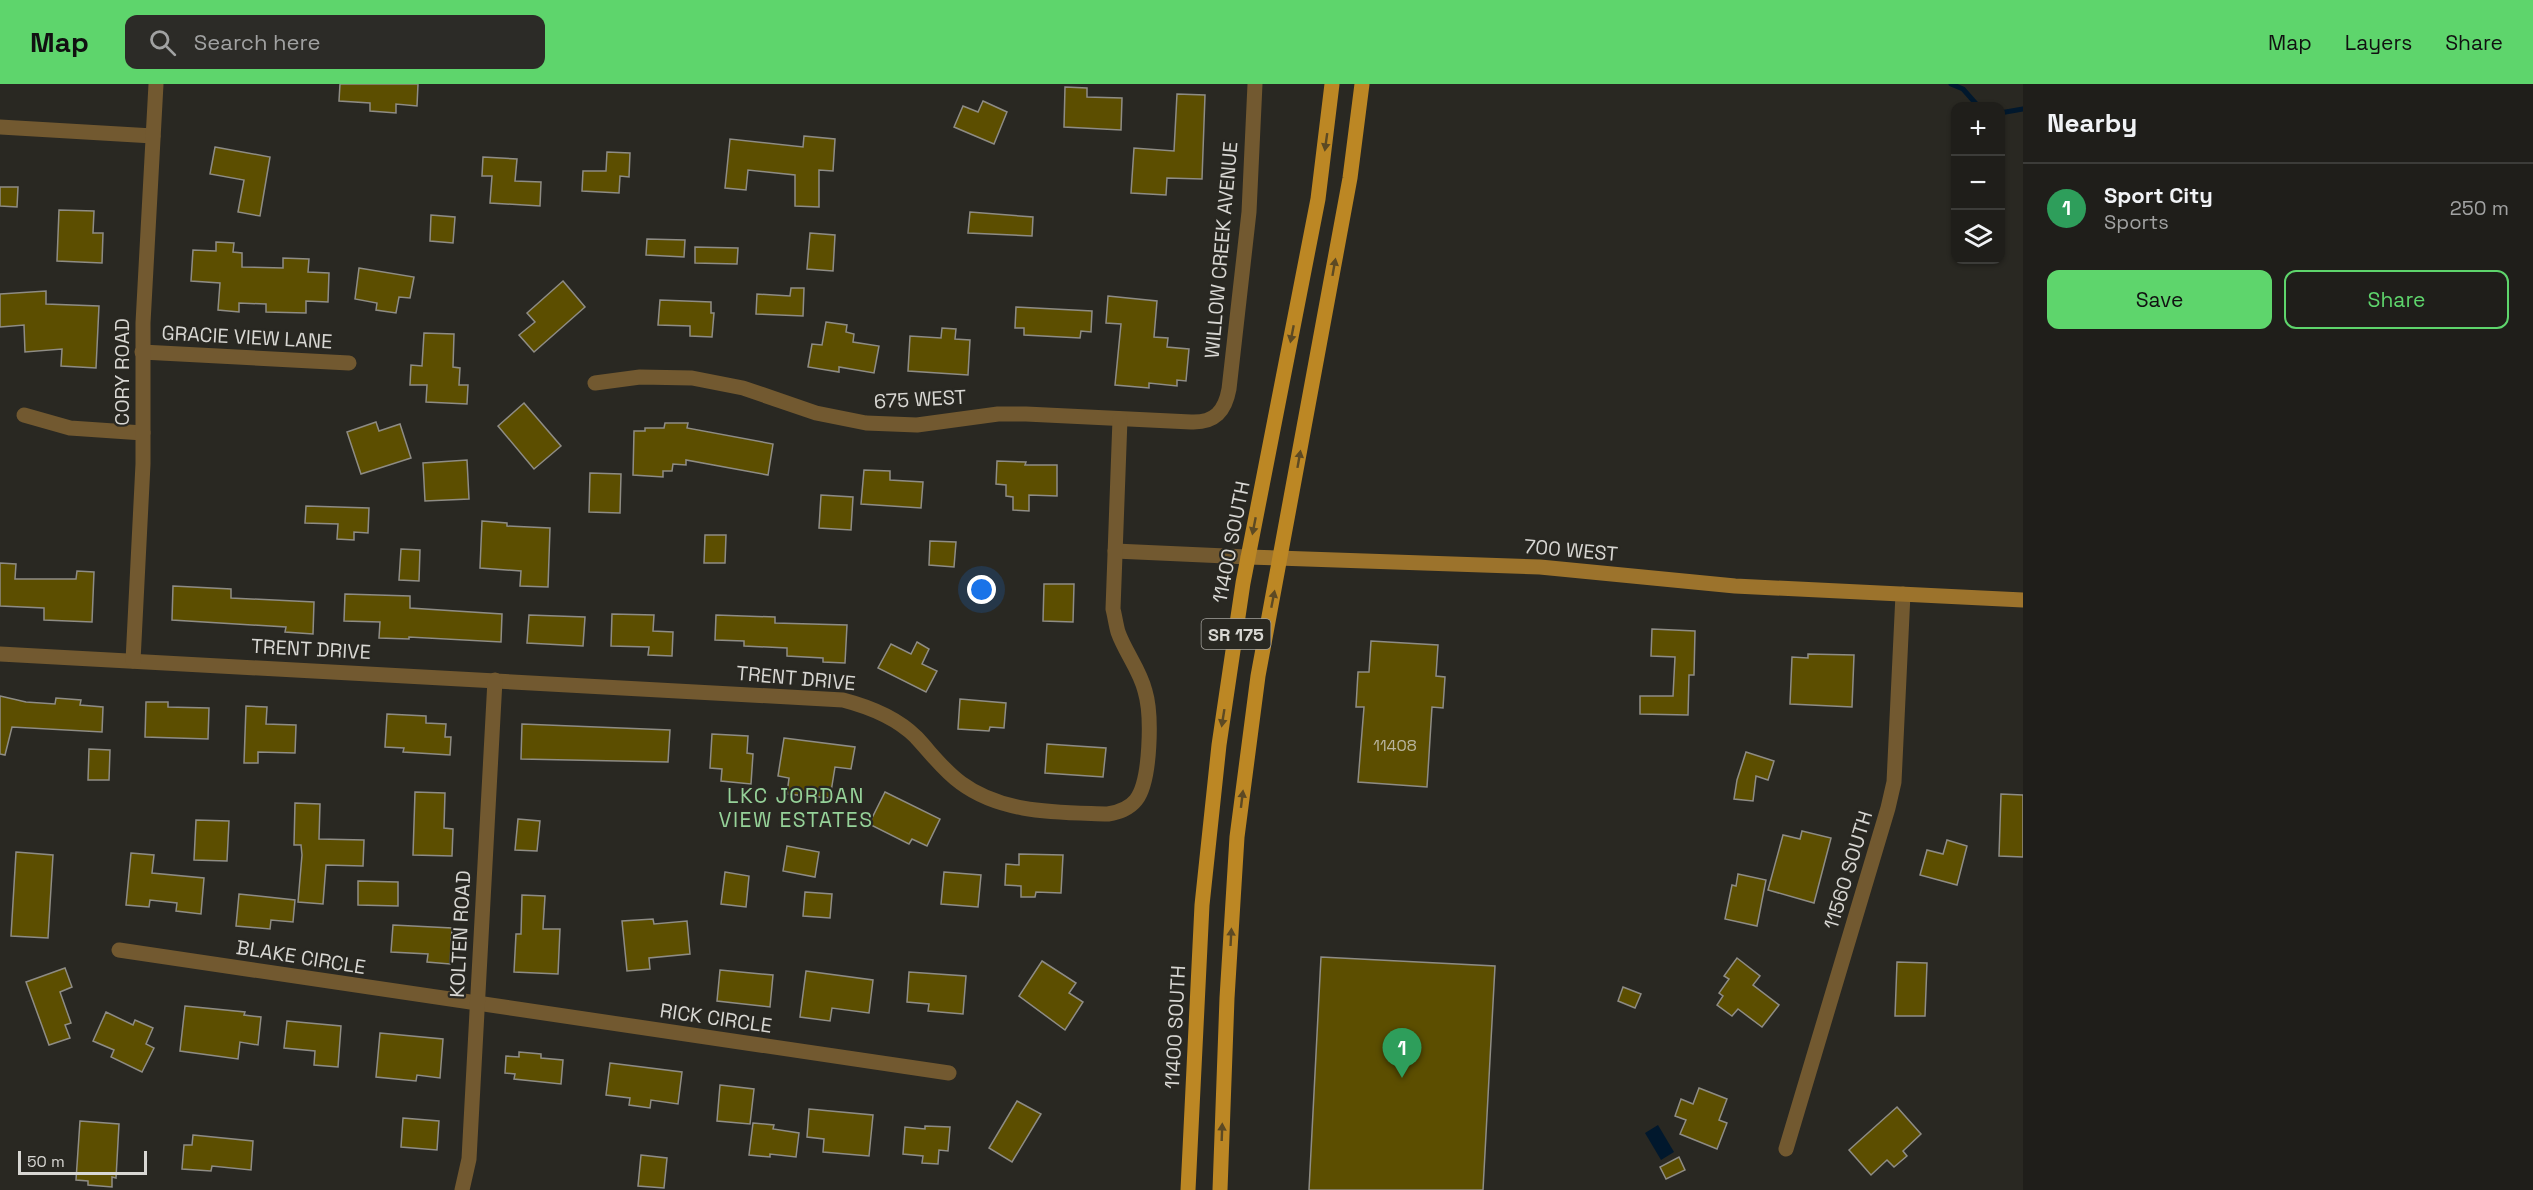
<!DOCTYPE html>
<html lang="en">
<head>
<meta charset="utf-8">
<style>
  :root { --surface:#1f1e1a; --page:#2c2b27; --text:#f1f3f6; --muted:#a1a2a2; --line:#3c3c39; --accent:#5ed56c }
  body { margin:0; font-family:"Space Grotesk",sans-serif; background:var(--page); color:var(--text) }
  .controls { position:absolute; right:18px; top:18px; display:grid; overflow:hidden; border-radius:12px; box-shadow:0 2px 4px #0004 }
  .controls button { width:54px; height:54px; display:grid; place-items:center; padding:0; border:0; border-bottom:2px solid var(--line); background:var(--surface); color:var(--text); font:30px sans-serif }
  .scale { position:absolute; left:18px; bottom:15px; width:129px; box-sizing:border-box; padding-left:6px; border:3px solid #d8d7d3; border-top:0; font-size:16px; line-height:21px; white-space:nowrap; color:#d8d7d3; -webkit-text-stroke:4px #292822; paint-order:stroke }
  .you { position:absolute; left:982px; top:506px; width:21px; height:21px; margin:-15px; border:4px solid #fff; border-radius:50%; background:#1a73e8; box-shadow:0 0 0 9px #1a73e833 }
  .badge { display:grid; place-items:center; width:39px; height:39px; border-radius:50%; background:var(--accent); color:#fff; font-size:20px; font-weight:700 }
  .pin { position:absolute; translate:-50% -50px; filter:drop-shadow(0 2px 3px #0008) }
  .pin::after { content:''; position:absolute; top:32px; width:21px; height:18px; background:inherit; clip-path:polygon(0 0,100% 0,50% 100%) }
  .list { margin:0; padding:0; list-style:none }
  h2 { display:flex; justify-content:space-between; align-items:center; height:78px; margin:0; padding:0 24px; font-size:26px }
  h2 small { font-size:20px; font-weight:400; color:var(--muted) }
  .list li { display:grid; grid-template-columns:39px 1fr auto; gap:18px; align-items:center; box-sizing:border-box; height:90px; padding:0 24px; border-top:2px solid var(--line) }
  .list b { display:block; font-size:22px; white-space:nowrap }
  .list p { margin:0; font-size:20px; white-space:nowrap; color:var(--muted) }
  .list em { font-size:20px; font-style:normal; color:var(--muted) }
  .actions { display:flex; gap:12px; padding:18px 24px }
  .actions a { flex:1; padding:14px 0; border:2px solid var(--accent); border-radius:12px; text-align:center; font-size:21px; color:var(--accent) }
  .actions .main { background:var(--accent); color:#111 }
  .icon { flex:none; width:33px; height:33px; fill:none; stroke:currentColor; stroke-width:2; stroke-linecap:round; stroke-linejoin:round }
  .map { position:relative; flex:none; width:2023px; height:1106px; overflow:hidden }
  header { display:flex; align-items:center; gap:36px; box-sizing:border-box; height:84px; padding:0 30px; background:var(--accent); color:#111 }
  header strong { font-size:28px }
  nav { display:flex; gap:33px; margin-inline-start:auto; font-size:21px }
  .search { width:420px; height:54px; background:var(--page); display:flex; align-items:center; gap:15px; box-sizing:border-box; padding:0 21px; border-radius:12px; color:var(--muted); font-size:22px }
  main { display:flex }
  aside { flex:1; background:var(--surface) }
  .map>svg:first-child { display:block }
  .water { fill:#01182d }
  .lines { fill:none; stroke-linecap:round; stroke-linejoin:round }
  .stream { stroke:#01182d; stroke-width:5 }
  .building { fill:#5c4e00; stroke:#8e8c85; stroke-width:1.5 }
  .street { stroke:#725930; stroke-width:15 }
  .secondary { stroke:#9c732c; stroke-width:15 }
  .primary { stroke:#bc8724; stroke-width:15 }
  .oneway { fill:#5c4923 }
  .labels { text-anchor:middle; dominant-baseline:central; stroke-width:4.5; stroke-linejoin:round; paint-order:stroke }
  .number-label { font-size:16px; fill:#b9b59e }
  .shield { fill:#292822; stroke:#a4a29e; stroke-width:1.5 }
  .shield-label { font-size:18px; font-weight:bold; fill:#d8d7d3 }
  .street-label { font-size:20px; fill:#d8d7d3; stroke:#292822 }
  .neighbourhood-label { font-size:21px; letter-spacing:1.5px; fill:#96d299; stroke:#292822 }
</style>
</head>
<body>
<header>
<strong>Map</strong>
<div class="search"><svg class="icon" aria-label="search" viewBox="0 0 24 24"><circle cx="10" cy="10" r="6"/><path d="M15 15l6 6"/></svg>Search here</div>
<nav><a>Map</a><a>Layers</a><a>Share</a></nav>
</header>
<main>
<div class="map">
<svg width="2023" height="1106" viewBox="0 0 2023 1106">
  <rect width="100%" height="100%" fill="#292822"/>
  <path class="water" d="M 1658,1041 L 1674,1068 L 1661,1076 L 1645,1049 Z"/>
  <g class="lines">
    <g class="stream">
      <path d="M 1951,0 L 1963,5 L 1978,22"/>
      <path d="M 2000,29 L 2023,25"/>
    </g>
  </g>
  <g class="building">
    <path d="M 340,0 L 418,0 L 417,22 L 396,20 L 396,29 L 370,27 L 370,19 L 339,17 Z"/>
    <path d="M 1065,3 L 1087,4 L 1087,13 L 1122,14 L 1121,46 L 1064,43 Z"/>
    <path d="M 1177,10 L 1205,11 L 1202,95 L 1167,94 L 1166,111 L 1131,109 L 1134,64 L 1174,67 Z"/>
    <path d="M 983,17 L 1007,28 L 994,60 L 954,43 L 963,22 L 978,28 Z"/>
    <path d="M 804,52 L 835,55 L 833,87 L 819,86 L 819,123 L 795,122 L 795,91 L 748,86 L 746,106 L 725,104 L 730,55 L 803,63 Z"/>
    <path d="M 215,63 L 270,73 L 260,132 L 238,128 L 244,96 L 210,90 Z"/>
    <path d="M 607,68 L 630,69 L 629,93 L 620,92 L 619,109 L 582,107 L 583,87 L 606,87 Z"/>
    <path d="M 483,73 L 517,75 L 515,97 L 541,98 L 540,122 L 490,119 L 492,92 L 482,92 Z"/>
    <path d="M 0,103 L 18,103 L 17,123 L 0,122 Z"/>
    <path d="M 59,126 L 94,127 L 93,149 L 103,149 L 102,179 L 57,177 Z"/>
    <path d="M 970,128 L 1033,133 L 1032,152 L 968,149 Z"/>
    <path d="M 431,131 L 455,133 L 453,159 L 430,157 Z"/>
    <path d="M 810,149 L 835,151 L 833,187 L 807,185 Z"/>
    <path d="M 647,155 L 685,156 L 684,173 L 646,171 Z"/>
    <path d="M 216,158 L 234,159 L 233,168 L 242,169 L 242,183 L 283,184 L 283,174 L 309,175 L 308,188 L 329,189 L 328,218 L 306,217 L 306,229 L 266,228 L 266,220 L 239,219 L 239,228 L 218,226 L 220,199 L 191,197 L 193,166 L 216,167 Z"/>
    <path d="M 695,163 L 738,164 L 737,180 L 695,179 Z"/>
    <path d="M 359,184 L 414,193 L 410,214 L 399,213 L 396,229 L 376,226 L 377,219 L 355,215 Z"/>
    <path d="M 563,197 L 585,223 L 534,268 L 519,251 L 535,238 L 527,229 Z"/>
    <path d="M 791,204 L 804,204 L 803,232 L 756,230 L 757,210 L 790,212 Z"/>
    <path d="M 46,207 L 46,220 L 99,222 L 96,284 L 61,282 L 62,265 L 25,268 L 24,241 L 0,243 L 0,210 Z"/>
    <path d="M 1108,212 L 1157,217 L 1154,253 L 1168,254 L 1167,263 L 1189,265 L 1186,297 L 1177,296 L 1177,302 L 1149,299 L 1149,304 L 1115,301 L 1121,240 L 1106,239 Z"/>
    <path d="M 660,216 L 711,218 L 711,229 L 714,229 L 712,253 L 690,252 L 690,242 L 658,241 Z"/>
    <path d="M 1016,223 L 1092,227 L 1091,248 L 1081,247 L 1080,254 L 1024,251 L 1024,244 L 1015,244 Z"/>
    <path d="M 826,238 L 847,241 L 846,248 L 854,250 L 853,258 L 879,262 L 874,289 L 839,283 L 839,288 L 808,283 L 812,260 L 822,261 Z"/>
    <path d="M 942,244 L 956,245 L 955,255 L 970,256 L 968,291 L 908,287 L 910,252 L 941,254 Z"/>
    <path d="M 424,249 L 454,250 L 453,283 L 460,284 L 459,301 L 468,301 L 467,320 L 426,318 L 427,301 L 410,301 L 411,281 L 422,282 Z"/>
    <path d="M 524,319 L 561,362 L 534,385 L 498,342 Z"/>
    <path d="M 376,338 L 379,347 L 400,340 L 411,374 L 361,390 L 347,348 Z"/>
    <path d="M 665,339 L 688,339 L 687,344 L 773,360 L 768,391 L 686,376 L 686,381 L 673,380 L 672,387 L 663,387 L 663,393 L 633,391 L 634,347 L 645,347 L 645,344 L 664,344 Z"/>
    <path d="M 467,376 L 469,415 L 425,417 L 423,379 Z"/>
    <path d="M 997,377 L 1026,378 L 1025,381 L 1057,381 L 1057,412 L 1029,411 L 1029,427 L 1013,426 L 1013,413 L 1006,412 L 1006,401 L 996,400 Z"/>
    <path d="M 864,386 L 890,387 L 890,396 L 923,398 L 921,424 L 861,420 Z"/>
    <path d="M 590,389 L 621,390 L 620,429 L 589,428 Z"/>
    <path d="M 821,411 L 853,413 L 851,446 L 819,444 Z"/>
    <path d="M 306,422 L 369,424 L 368,449 L 354,448 L 354,456 L 337,455 L 338,440 L 305,439 Z"/>
    <path d="M 482,437 L 507,439 L 507,442 L 550,444 L 548,503 L 520,502 L 521,487 L 480,484 Z"/>
    <path d="M 705,451 L 726,451 L 725,479 L 704,479 Z"/>
    <path d="M 930,457 L 956,458 L 954,483 L 929,481 Z"/>
    <path d="M 401,465 L 420,466 L 419,497 L 399,496 Z"/>
    <path d="M 0,479 L 16,480 L 15,495 L 76,495 L 77,487 L 94,488 L 92,538 L 44,536 L 44,524 L 0,522 Z"/>
    <path d="M 1044,500 L 1074,500 L 1073,538 L 1043,537 Z"/>
    <path d="M 173,502 L 231,505 L 231,514 L 314,518 L 313,550 L 285,548 L 286,543 L 172,536 Z"/>
    <path d="M 345,510 L 410,512 L 410,524 L 502,530 L 501,558 L 409,553 L 409,555 L 379,554 L 380,538 L 344,537 Z"/>
    <path d="M 612,530 L 654,531 L 653,547 L 673,548 L 672,572 L 648,571 L 649,563 L 611,562 Z"/>
    <path d="M 529,531 L 585,533 L 583,562 L 527,559 Z"/>
    <path d="M 716,531 L 775,533 L 775,539 L 847,541 L 845,579 L 823,578 L 823,574 L 787,572 L 787,564 L 744,562 L 744,557 L 715,556 Z"/>
    <path d="M 1652,545 L 1695,547 L 1694,591 L 1689,591 L 1688,631 L 1640,630 L 1640,612 L 1673,612 L 1675,573 L 1651,572 Z"/>
    <path d="M 1371,557 L 1438,561 L 1436,592 L 1445,593 L 1443,624 L 1432,623 L 1427,703 L 1358,698 L 1364,623 L 1356,623 L 1358,588 L 1369,588 Z"/>
    <path d="M 917,558 L 929,565 L 922,580 L 937,587 L 926,608 L 878,584 L 891,560 L 911,570 Z"/>
    <path d="M 1808,570 L 1854,571 L 1852,623 L 1790,620 L 1792,573 L 1808,574 Z"/>
    <path d="M 0,612 L 26,618 L 55,620 L 56,614 L 81,616 L 80,621 L 103,623 L 102,648 L 12,643 L 5,671 L 0,670 Z"/>
    <path d="M 960,615 L 1006,619 L 1004,644 L 990,643 L 989,647 L 958,645 Z"/>
    <path d="M 146,618 L 168,618 L 168,623 L 209,624 L 208,655 L 145,653 Z"/>
    <path d="M 246,622 L 267,623 L 266,640 L 296,641 L 295,669 L 258,668 L 258,679 L 244,679 Z"/>
    <path d="M 387,630 L 426,632 L 426,639 L 446,640 L 445,653 L 451,653 L 450,671 L 403,668 L 404,664 L 385,663 Z"/>
    <path d="M 522,640 L 670,646 L 668,678 L 521,675 Z"/>
    <path d="M 712,650 L 748,652 L 747,669 L 753,670 L 751,700 L 721,697 L 722,685 L 710,684 Z"/>
    <path d="M 784,654 L 855,663 L 851,685 L 835,683 L 830,714 L 787,710 L 789,694 L 778,692 Z"/>
    <path d="M 1047,660 L 1106,664 L 1103,693 L 1045,689 Z"/>
    <path d="M 89,665 L 110,666 L 109,696 L 88,696 Z"/>
    <path d="M 1746,668 L 1774,677 L 1768,696 L 1756,692 L 1753,717 L 1734,715 L 1737,696 Z"/>
    <path d="M 415,708 L 445,709 L 444,744 L 453,745 L 452,772 L 413,771 Z"/>
    <path d="M 885,708 L 940,735 L 927,762 L 912,755 L 909,760 L 869,740 Z"/>
    <path d="M 2001,710 L 2023,711 L 2023,773 L 1999,772 Z"/>
    <path d="M 295,719 L 320,720 L 319,755 L 364,756 L 363,782 L 326,781 L 323,820 L 298,818 L 302,771 L 301,761 L 294,761 Z"/>
    <path d="M 518,735 L 540,737 L 537,767 L 515,766 Z"/>
    <path d="M 196,736 L 229,737 L 227,777 L 194,776 Z"/>
    <path d="M 1802,747 L 1831,754 L 1814,819 L 1768,806 L 1783,751 L 1800,755 Z"/>
    <path d="M 1947,756 L 1967,762 L 1957,801 L 1920,791 L 1927,766 L 1943,770 Z"/>
    <path d="M 787,762 L 819,768 L 815,793 L 783,787 Z"/>
    <path d="M 16,768 L 53,771 L 48,854 L 11,852 Z"/>
    <path d="M 131,769 L 154,771 L 152,789 L 204,794 L 201,830 L 176,827 L 177,819 L 150,816 L 149,823 L 126,821 Z"/>
    <path d="M 1019,770 L 1063,771 L 1061,809 L 1036,808 L 1035,813 L 1021,813 L 1021,802 L 1005,801 L 1006,780 L 1019,781 Z"/>
    <path d="M 725,788 L 749,792 L 746,823 L 721,820 Z"/>
    <path d="M 944,788 L 981,791 L 978,823 L 941,820 Z"/>
    <path d="M 1738,790 L 1766,796 L 1757,842 L 1725,835 L 1732,801 L 1736,802 Z"/>
    <path d="M 358,797 L 398,798 L 398,822 L 358,821 Z"/>
    <path d="M 805,808 L 832,810 L 830,834 L 803,832 Z"/>
    <path d="M 239,810 L 295,816 L 293,838 L 271,836 L 270,845 L 236,842 Z"/>
    <path d="M 522,811 L 545,812 L 543,845 L 560,845 L 558,890 L 514,888 L 516,850 L 521,850 Z"/>
    <path d="M 653,835 L 654,840 L 687,837 L 690,870 L 649,874 L 650,885 L 627,887 L 622,837 Z"/>
    <path d="M 393,841 L 452,844 L 450,880 L 427,878 L 428,870 L 391,868 Z"/>
    <path d="M 1321,873 L 1495,882 L 1483,1106 L 1309,1106 Z"/>
    <path d="M 1737,874 L 1760,892 L 1753,901 L 1779,921 L 1762,943 L 1738,925 L 1732,932 L 1717,921 L 1723,912 L 1719,909 L 1729,895 L 1724,892 Z"/>
    <path d="M 1042,877 L 1076,899 L 1069,909 L 1083,918 L 1065,946 L 1019,912 Z"/>
    <path d="M 1897,878 L 1927,879 L 1925,932 L 1895,932 Z"/>
    <path d="M 65,884 L 72,903 L 60,908 L 71,939 L 65,941 L 70,954 L 49,961 L 26,898 Z"/>
    <path d="M 720,886 L 773,891 L 770,923 L 717,917 Z"/>
    <path d="M 806,887 L 873,896 L 869,929 L 832,924 L 830,937 L 800,933 Z"/>
    <path d="M 909,888 L 966,892 L 963,930 L 928,927 L 929,920 L 907,918 Z"/>
    <path d="M 1623,903 L 1641,910 L 1635,924 L 1618,917 Z"/>
    <path d="M 185,922 L 245,928 L 244,931 L 261,933 L 258,961 L 240,958 L 238,975 L 180,967 Z"/>
    <path d="M 106,928 L 133,941 L 135,936 L 153,944 L 146,960 L 154,964 L 142,988 L 111,973 L 114,966 L 93,957 Z"/>
    <path d="M 287,937 L 341,942 L 338,983 L 314,981 L 315,967 L 284,964 Z"/>
    <path d="M 380,949 L 443,955 L 440,994 L 417,991 L 416,997 L 376,993 Z"/>
    <path d="M 519,968 L 541,970 L 541,974 L 563,976 L 561,1000 L 514,995 L 515,990 L 505,989 L 506,972 L 519,973 Z"/>
    <path d="M 610,979 L 682,988 L 678,1020 L 651,1016 L 650,1024 L 629,1021 L 630,1014 L 606,1011 Z"/>
    <path d="M 720,1001 L 754,1005 L 750,1040 L 717,1037 Z"/>
    <path d="M 1699,1004 L 1727,1015 L 1719,1036 L 1727,1039 L 1717,1065 L 1680,1050 L 1686,1036 L 1675,1032 L 1681,1015 L 1693,1020 Z"/>
    <path d="M 1017,1017 L 1041,1030 L 1012,1078 L 989,1064 Z"/>
    <path d="M 1897,1023 L 1921,1050 L 1903,1067 L 1907,1072 L 1894,1083 L 1887,1076 L 1871,1091 L 1849,1066 Z"/>
    <path d="M 809,1025 L 873,1031 L 869,1072 L 823,1068 L 824,1055 L 807,1053 Z"/>
    <path d="M 403,1034 L 439,1037 L 437,1066 L 401,1063 Z"/>
    <path d="M 80,1037 L 119,1040 L 116,1094 L 112,1093 L 112,1103 L 88,1101 L 88,1097 L 76,1096 Z"/>
    <path d="M 753,1039 L 774,1041 L 773,1045 L 799,1049 L 796,1073 L 770,1070 L 770,1073 L 749,1071 Z"/>
    <path d="M 925,1042 L 950,1043 L 948,1067 L 939,1066 L 938,1080 L 922,1079 L 923,1072 L 903,1070 L 905,1043 L 925,1045 Z"/>
    <path d="M 193,1051 L 253,1057 L 251,1086 L 212,1082 L 211,1087 L 182,1085 L 184,1061 L 192,1061 Z"/>
    <path d="M 641,1071 L 667,1074 L 664,1104 L 638,1102 Z"/>
    <path d="M 1679,1073 L 1685,1086 L 1666,1095 L 1660,1083 Z"/>
  </g>
  <g class="lines">
    <g class="street">
      <path d="M 0,43 L 153,52"/>
      <path d="M 142,268 L 349,279"/>
      <path d="M 595,299 L 640,293 L 692,294 L 743,304 L 816,329 L 866,339 L 917,341 L 998,330 L 1026,330 L 1191,338 C 1215,339 1225,327 1229,305 L 1249,128 L 1255,0"/>
      <path d="M 24,331 L 70,344 L 143,349"/>
      <path d="M 1115,467 L 1248,473"/>
      <path d="M 0,570 L 843,616 C 870,623 896,633 916,653 C 931,669 943,686 961,699 C 1003,730 1058,728 1108,730 C 1119,728 1129,725 1136,716 C 1151,697 1152,630 1145,607 C 1140,586 1125,568 1118,548 C 1116,541 1115,533 1113,525 L 1120,335"/>
      <path d="M 133,577 L 143,380 L 143,239 L 156,0"/>
      <path d="M 119,866 L 949,989"/>
      <path d="M 1786,1065 L 1888,724 L 1894,698 L 1903,510"/>
      <path d="M 462,1106 L 469,1075 L 495,596"/>
    </g>
    <path class="secondary" d="M 1248,473 L 1540,483 L 1735,502 L 2023,516"/>
    <g class="primary">
      <path d="M 1188,1106 L 1202,821 L 1219,661 L 1243,499 L 1318,115 L 1332,0"/>
      <path d="M 1220,1106 L 1227,914 L 1237,753 L 1258,592 L 1350,94 L 1362,0"/>
    </g>
  </g>
  <defs><path id="oneway-solid" d="M-6-.8H1V-3.2L6.5 0L1 3.2V.8H-6Z" transform="scale(1.5)"/></defs>
  <g class="oneway">
    <use href="#oneway-solid" transform="translate(1326 58) rotate(98)"/>
    <use href="#oneway-solid" transform="translate(1334 183) rotate(-80)"/>
    <use href="#oneway-solid" transform="translate(1292 250) rotate(101)"/>
    <use href="#oneway-solid" transform="translate(1299 375) rotate(-80)"/>
    <use href="#oneway-solid" transform="translate(1254 442) rotate(101)"/>
    <use href="#oneway-solid" transform="translate(1273 515) rotate(-79)"/>
    <use href="#oneway-solid" transform="translate(1223 634) rotate(99)"/>
    <use href="#oneway-solid" transform="translate(1242 715) rotate(-83)"/>
    <use href="#oneway-solid" transform="translate(1231 853) rotate(-87)"/>
    <use href="#oneway-solid" transform="translate(1222 1048) rotate(-88)"/>
  </g>
  <g class="labels">
    <g class="number-label">
      <text x="1395" y="661">11408</text>
    </g>
    <rect class="shield" x="1201.5" y="535" width="69" height="30" rx="4.5"/>
    <g class="shield-label">
      <text x="1236" y="550">SR 175</text>
    </g>
    <g class="street-label">
      <text transform="translate(1221 166) rotate(-85)">WILLOW CREEK AVENUE</text>
      <text transform="translate(247 253) rotate(3)">GRACIE VIEW LANE</text>
      <text transform="translate(122 288) rotate(-90)">CORY ROAD</text>
      <text transform="translate(920 315) rotate(-3)">675 WEST</text>
      <text transform="translate(1231 458) rotate(-79)">11400 SOUTH</text>
      <text transform="translate(1571 466) rotate(5)">700 WEST</text>
      <text transform="translate(311 565) rotate(3)">TRENT DRIVE</text>
      <text transform="translate(796 594) rotate(5)">TRENT DRIVE</text>
      <text transform="translate(1848 786) rotate(-73)">11560 SOUTH</text>
      <text transform="translate(460 850) rotate(-87)">KOLTEN ROAD</text>
      <text transform="translate(301 873) rotate(9)">BLAKE CIRCLE</text>
      <text transform="translate(716 934) rotate(8)">RICK CIRCLE</text>
      <text transform="translate(1175 943) rotate(-87)">11400 SOUTH</text>
    </g>
    <g class="neighbourhood-label">
      <text x="796" y="711">LKC JORDAN<tspan x="796" dy="24">VIEW ESTATES</tspan></text>
    </g>
  </g>
</svg>
<div class="controls">
<button>+</button>
<button>−</button>
<button><svg class="icon" aria-label="layers" viewBox="0 0 24 24"><path d="M12 4l9 5-9 5-9-5zM3 14l9 5 9-5"/></svg></button>
</div>
<div class="scale">50 m</div>
<div class="you"></div>
<div class="pin badge" style="left:1402px;top:994px;background:#2e9e5b">1</div>
</div>
<aside>
<h2>Nearby<small></small></h2>
<ul class="list">
<li><span class="badge" style="background:#2e9e5b">1</span><div><b>Sport City</b><p>Sports</p></div><em>250 m</em></li>
</ul>
<div class="actions"><a class="main">Save</a><a>Share</a></div>
</aside>
</main>
</body>
</html>
